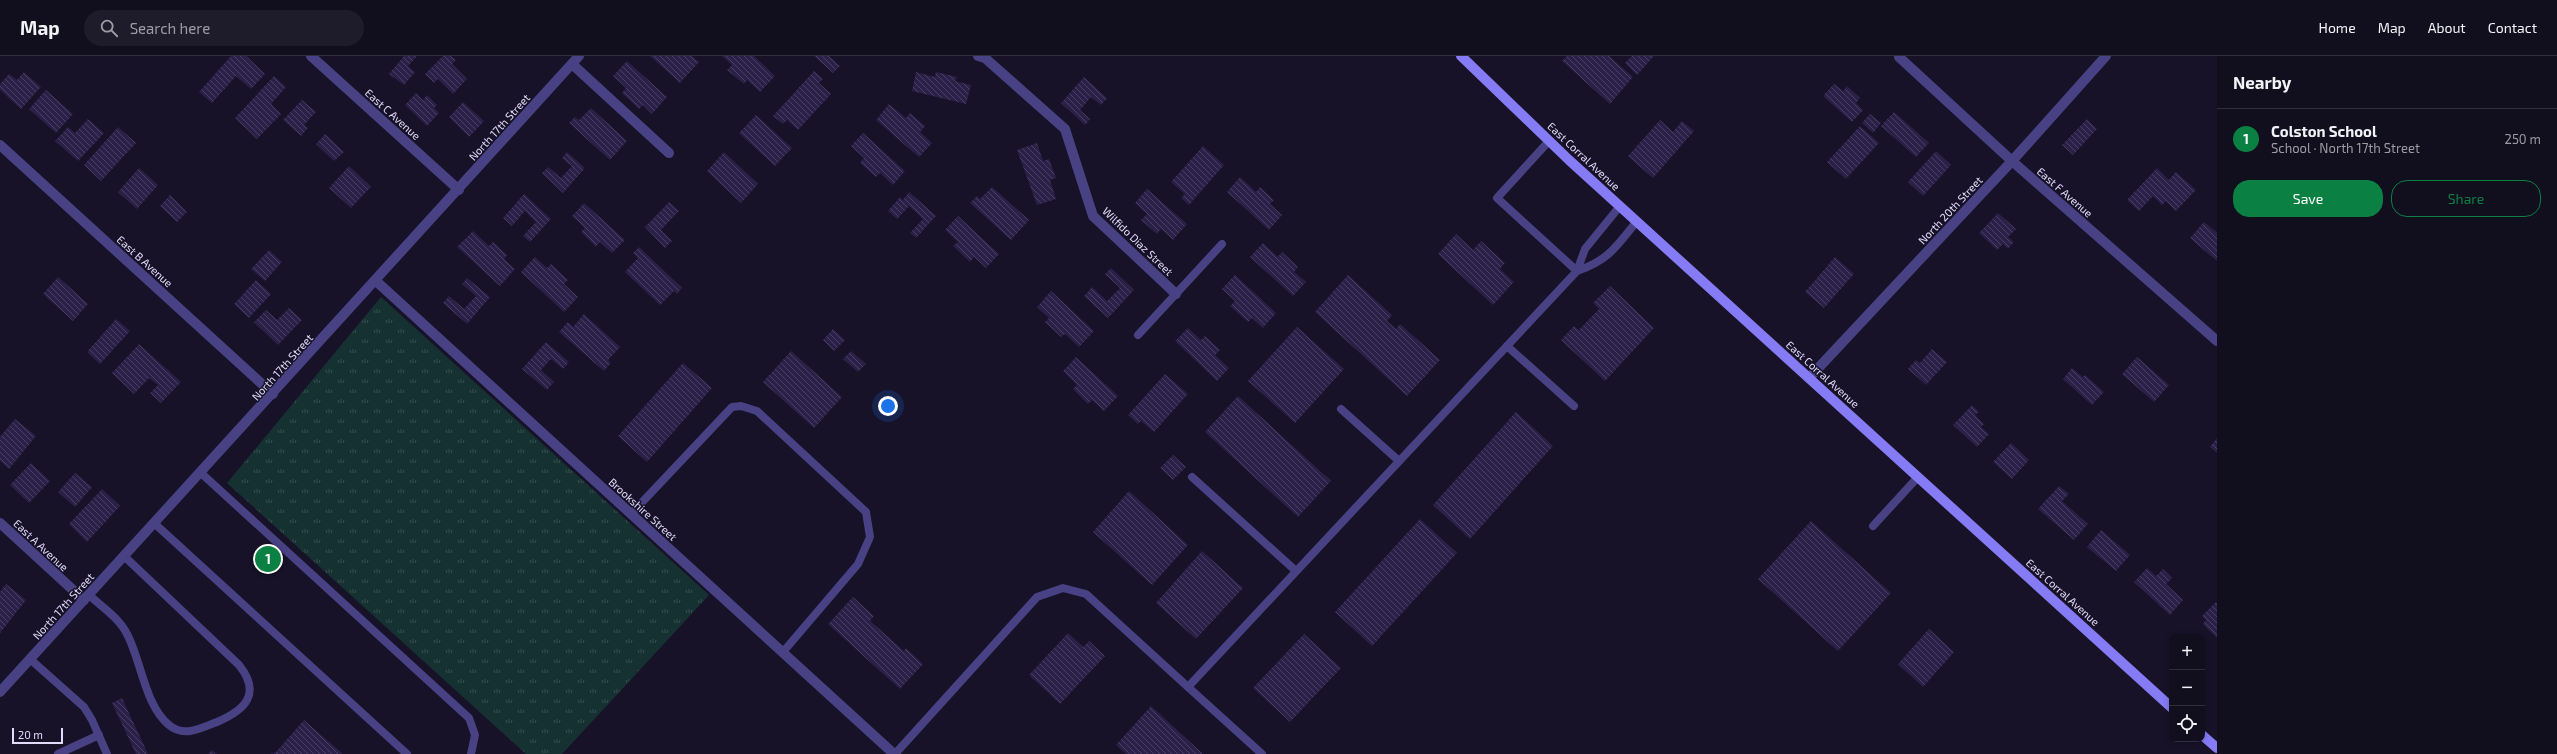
<!DOCTYPE html>
<html lang="en">
<head>
<meta charset="utf-8">
<style>
  :root { --surface:#110e1e; --page:#1e1c2b; --text:#f1f3f6; --muted:#9c9ca4; --line:#302e3c; --accent:#0b8043 }
  body { margin:0; font-family:"Exo 2",sans-serif; background:var(--page); color:var(--text) }
  .controls { position:absolute; right:12px; bottom:12px; display:grid; overflow:hidden; border-radius:8px; box-shadow:0 2px 6px #0003 }
  .controls button { width:36px; height:36px; display:grid; place-items:center; padding:0; border:0; border-bottom:1px solid var(--line); background:var(--surface); color:var(--text); font:20px sans-serif }
  .scale { position:absolute; left:12px; bottom:10px; width:51px; box-sizing:border-box; padding-left:4px; border:2px solid #e2dcfc; border-top:0; font-size:11px; line-height:14px; white-space:nowrap; color:#e2dcfc; -webkit-text-stroke:3px #171228; paint-order:stroke }
  .you { position:absolute; left:888px; top:350px; width:14px; height:14px; margin:-10px; border:3px solid #fff; border-radius:50%; background:#1a73e8; box-shadow:0 0 0 6px #1a73e833 }
  .badge { display:grid; place-items:center; width:26px; height:26px; border-radius:50%; background:var(--accent); color:#fff; font-size:13px; font-weight:700 }
  .pin { position:absolute; translate:-50% -50%; border:2px solid #fff; box-shadow:0 1px 4px #0006 }
  .list { margin:0; padding:0; list-style:none }
  h2 { display:flex; justify-content:space-between; align-items:center; height:52px; margin:0; padding:0 16px; font-size:17px }
  h2 small { font-size:13px; font-weight:400; color:var(--muted) }
  .list li { display:grid; grid-template-columns:26px 1fr auto; gap:12px; align-items:center; box-sizing:border-box; height:60px; padding:0 16px; border-top:1px solid var(--line) }
  .list b { display:block; font-size:15px; white-space:nowrap }
  .list p { margin:0; font-size:13px; white-space:nowrap; color:var(--muted) }
  .list em { font-size:13px; font-style:normal; color:var(--muted) }
  .actions { display:flex; gap:8px; padding:12px 16px }
  .actions a { flex:1; padding:9px 0; border:1px solid var(--accent); border-radius:16px; text-align:center; font-size:14px; color:var(--accent) }
  .actions .main { background:var(--accent); color:#fff }
  .icon { flex:none; width:22px; height:22px; fill:none; stroke:currentColor; stroke-width:2; stroke-linecap:round; stroke-linejoin:round }
  .map { position:relative; flex:none; width:2217px; height:698px; overflow:hidden }
  header { display:flex; align-items:center; gap:24px; box-sizing:border-box; height:56px; padding:0 20px; background:var(--surface); border-bottom:1px solid var(--line) }
  header strong { font-size:19px }
  nav { display:flex; gap:22px; margin-inline-start:auto; font-size:14px }
  .search { width:280px; height:36px; background:var(--page); display:flex; align-items:center; gap:10px; box-sizing:border-box; padding:0 14px; border-radius:22px; color:var(--muted); font-size:15px }
  main { display:flex }
  aside { flex:1; background:var(--surface) }
  .map>svg:first-child { display:block }
  .park { fill:url(#park-tufts) }
  .building { fill:url(#building-back-hatch) }
  .lines { fill:none; stroke-linecap:round; stroke-linejoin:round }
  .service { stroke:#484183; stroke-width:8 }
  .minor { stroke:#484183; stroke-width:10 }
  .secondary { stroke:#857bf5; stroke-width:10 }
  .labels { text-anchor:middle; dominant-baseline:central; stroke-width:3; stroke-linejoin:round; paint-order:stroke }
  .street-label { font-size:11px; fill:#e2dcfc; stroke:#171228 }
</style>
</head>
<body>
<header>
<strong>Map</strong>
<div class="search"><svg class="icon" aria-label="search" viewBox="0 0 24 24"><circle cx="10" cy="10" r="6"/><path d="M15 15l6 6"/></svg>Search here</div>
<nav><a>Home</a><a>Map</a><a>About</a><a>Contact</a></nav>
</header>
<main>
<div class="map">
<svg width="2217" height="698" viewBox="0 0 2217 698">
  <defs>
    <pattern id="park-tufts" width="24" height="20" patternUnits="userSpaceOnUse"><rect width="24" height="20" fill="#163132"/><path d="M3 7l-1-3M5 7V3M7 7l1-3M15 17l-1-3M17 17v-4M19 17l1-3" fill="none" stroke="#384e51"/></pattern>
    <pattern id="building-back-hatch" width="6" height="6" patternUnits="userSpaceOnUse"><rect width="6" height="6" fill="#2a2048"/><path d="M-1 5l2 2M0 0l6 6M5-1l2 2" fill="none" stroke="#494063"/></pattern>
  </defs>
  <rect width="100%" height="100%" fill="#171228"/>
  <path class="park" d="M 381,241 L 709,539 L 562,698 L 526,698 L 227,427 Z"/>
  <g class="building">
    <path d="M 231,0 L 246,0 L 265,18 L 251,33 L 236,20 L 212,47 L 199,36 Z"/>
    <path d="M 404,0 L 417,0 L 408,10 L 415,16 L 404,29 L 389,18 Z"/>
    <path d="M 443,0 L 451,0 L 456,4 L 452,8 L 467,23 L 453,38 L 438,23 L 434,27 L 425,18 Z"/>
    <path d="M 650,0 L 692,0 L 699,6 L 680,27 Z"/>
    <path d="M 722,0 L 754,0 L 775,20 L 760,36 L 747,24 L 744,28 L 727,14 L 732,9 Z"/>
    <path d="M 814,0 L 829,0 L 840,10 L 833,17 Z"/>
    <path d="M 1567,0 L 1609,0 L 1633,21 L 1610,48 L 1562,5 Z"/>
    <path d="M 1632,0 L 1654,0 L 1637,19 L 1625,7 Z"/>
    <path d="M 627,5 L 667,41 L 652,58 L 643,49 L 639,53 L 622,37 L 626,32 L 613,20 Z"/>
    <path d="M 814,15 L 823,23 L 819,27 L 831,38 L 798,74 L 787,64 L 783,68 L 773,60 Z"/>
    <path d="M 24,16 L 41,31 L 21,53 L 0,34 L 0,28 L 9,18 L 17,24 Z"/>
    <path d="M 916,16 L 935,21 L 936,16 L 957,21 L 955,25 L 971,29 L 966,48 L 912,35 Z"/>
    <path d="M 274,20 L 286,31 L 271,48 L 281,58 L 257,83 L 235,62 Z"/>
    <path d="M 1084,21 L 1107,42 L 1101,49 L 1091,41 L 1080,54 L 1090,63 L 1085,69 L 1061,47 Z"/>
    <path d="M 1834,28 L 1843,35 L 1847,30 L 1860,42 L 1856,47 L 1863,54 L 1852,66 L 1823,40 Z"/>
    <path d="M 46,34 L 73,58 L 56,77 L 29,53 Z"/>
    <path d="M 416,37 L 423,44 L 427,39 L 437,49 L 434,52 L 439,57 L 427,70 L 405,49 Z"/>
    <path d="M 302,44 L 316,56 L 304,69 L 308,72 L 301,80 L 283,64 Z"/>
    <path d="M 463,46 L 484,65 L 469,81 L 449,61 Z"/>
    <path d="M 889,48 L 906,62 L 910,57 L 925,70 L 920,76 L 932,87 L 919,101 L 876,64 Z"/>
    <path d="M 591,52 L 627,85 L 610,104 L 569,67 L 575,61 L 579,64 Z"/>
    <path d="M 1894,56 L 1929,87 L 1916,101 L 1881,70 Z"/>
    <path d="M 1870,58 L 1881,67 L 1873,77 L 1862,67 Z"/>
    <path d="M 756,59 L 792,92 L 775,110 L 739,77 Z"/>
    <path d="M 88,63 L 104,77 L 78,105 L 55,85 L 68,71 L 75,77 Z"/>
    <path d="M 2087,63 L 2097,73 L 2073,99 L 2062,89 Z"/>
    <path d="M 1660,64 L 1673,76 L 1682,65 L 1694,75 L 1653,122 L 1628,100 Z"/>
    <path d="M 1860,70 L 1879,87 L 1846,123 L 1827,106 Z"/>
    <path d="M 118,71 L 136,87 L 101,125 L 84,109 Z"/>
    <path d="M 863,77 L 905,115 L 893,129 L 880,117 L 876,121 L 860,107 L 864,102 L 851,90 Z"/>
    <path d="M 325,78 L 344,96 L 334,105 L 316,88 Z"/>
    <path d="M 1037,87 L 1043,105 L 1049,103 L 1056,122 L 1050,124 L 1056,143 L 1037,149 L 1017,94 Z"/>
    <path d="M 1203,90 L 1224,109 L 1189,149 L 1181,142 L 1185,138 L 1171,126 Z"/>
    <path d="M 1936,95 L 1951,109 L 1923,140 L 1908,126 Z"/>
    <path d="M 567,96 L 585,112 L 563,137 L 542,117 L 548,111 L 561,122 L 572,110 L 562,102 Z"/>
    <path d="M 724,96 L 758,128 L 741,147 L 707,115 Z"/>
    <path d="M 349,110 L 371,131 L 351,152 L 329,132 Z"/>
    <path d="M 139,112 L 158,129 L 137,153 L 118,136 Z"/>
    <path d="M 2157,112 L 2169,124 L 2176,116 L 2196,134 L 2176,155 L 2166,145 L 2162,149 L 2153,140 L 2139,155 L 2127,144 Z"/>
    <path d="M 1240,121 L 1256,136 L 1260,131 L 1274,144 L 1270,148 L 1282,159 L 1269,174 L 1227,136 Z"/>
    <path d="M 992,131 L 1029,164 L 1011,184 L 970,147 L 977,140 L 980,143 Z"/>
    <path d="M 1147,133 L 1187,168 L 1173,184 L 1161,173 L 1157,178 L 1141,164 L 1147,158 L 1135,147 Z"/>
    <path d="M 909,136 L 936,160 L 916,182 L 910,177 L 923,163 L 909,150 L 897,163 L 888,155 L 900,141 L 903,144 Z"/>
    <path d="M 524,138 L 551,163 L 530,186 L 523,180 L 536,166 L 525,155 L 512,170 L 503,162 Z"/>
    <path d="M 170,139 L 187,156 L 177,166 L 160,150 Z"/>
    <path d="M 669,146 L 679,155 L 661,174 L 672,185 L 665,192 L 645,171 Z"/>
    <path d="M 584,147 L 625,184 L 612,197 L 600,186 L 596,191 L 581,176 L 585,172 L 572,160 Z"/>
    <path d="M 1998,157 L 2016,173 L 2008,181 L 2014,186 L 2008,193 L 2003,188 L 1997,194 L 1979,177 Z"/>
    <path d="M 958,160 L 999,198 L 986,212 L 974,201 L 970,206 L 953,190 L 958,186 L 945,174 Z"/>
    <path d="M 2204,166 L 2217,177 L 2217,205 L 2190,182 Z"/>
    <path d="M 473,175 L 489,190 L 493,186 L 507,199 L 504,203 L 515,213 L 500,230 L 457,191 Z"/>
    <path d="M 1456,178 L 1473,194 L 1481,185 L 1505,207 L 1500,213 L 1514,226 L 1493,249 L 1438,198 Z"/>
    <path d="M 1263,187 L 1278,201 L 1282,196 L 1298,211 L 1294,216 L 1306,226 L 1293,240 L 1250,201 Z"/>
    <path d="M 639,191 L 682,232 L 677,238 L 674,235 L 660,249 L 625,216 L 638,202 L 633,197 Z"/>
    <path d="M 269,194 L 282,206 L 265,225 L 251,213 Z"/>
    <path d="M 535,201 L 547,212 L 551,208 L 568,224 L 564,228 L 578,241 L 564,256 L 521,216 Z"/>
    <path d="M 1835,201 L 1854,218 L 1824,252 L 1805,236 Z"/>
    <path d="M 1111,212 L 1134,234 L 1108,262 L 1084,240 L 1092,231 L 1107,245 L 1120,232 L 1105,218 Z"/>
    <path d="M 1235,219 L 1276,257 L 1263,272 L 1252,262 L 1248,266 L 1230,250 L 1235,245 L 1222,233 Z"/>
    <path d="M 1348,219 L 1392,259 L 1387,265 L 1396,273 L 1400,268 L 1440,304 L 1407,340 L 1315,256 Z"/>
    <path d="M 58,221 L 88,248 L 73,265 L 43,238 Z"/>
    <path d="M 467,222 L 490,241 L 467,268 L 443,247 L 449,240 L 464,253 L 476,240 L 462,228 Z"/>
    <path d="M 256,224 L 271,238 L 249,262 L 234,248 Z"/>
    <path d="M 1610,230 L 1654,272 L 1605,325 L 1561,284 L 1574,270 L 1579,274 L 1599,253 L 1593,247 Z"/>
    <path d="M 1051,235 L 1094,275 L 1079,291 L 1065,278 L 1061,281 L 1045,266 L 1049,262 L 1037,251 Z"/>
    <path d="M 289,252 L 302,264 L 278,289 L 254,266 L 266,254 L 277,264 Z"/>
    <path d="M 584,258 L 620,291 L 608,304 L 611,307 L 604,315 L 559,276 L 568,266 L 573,271 Z"/>
    <path d="M 116,263 L 130,275 L 100,308 L 87,296 Z"/>
    <path d="M 1297,271 L 1344,313 L 1295,367 L 1248,325 Z"/>
    <path d="M 1188,272 L 1201,284 L 1205,280 L 1220,294 L 1215,299 L 1229,312 L 1217,325 L 1175,285 Z"/>
    <path d="M 833,273 L 845,284 L 834,295 L 823,284 Z"/>
    <path d="M 546,286 L 569,306 L 563,313 L 551,303 L 541,314 L 554,326 L 547,334 L 522,313 Z"/>
    <path d="M 139,288 L 181,326 L 161,347 L 150,337 L 158,329 L 149,322 L 134,338 L 112,317 Z"/>
    <path d="M 1932,293 L 1947,306 L 1926,329 L 1908,313 L 1916,304 L 1920,307 Z"/>
    <path d="M 791,295 L 842,341 L 814,372 L 763,326 Z"/>
    <path d="M 851,295 L 866,308 L 858,316 L 843,303 Z"/>
    <path d="M 1076,301 L 1118,340 L 1104,355 L 1092,344 L 1088,348 L 1073,333 L 1077,329 L 1063,315 Z"/>
    <path d="M 2137,301 L 2169,329 L 2154,346 L 2122,318 Z"/>
    <path d="M 683,307 L 712,332 L 647,406 L 618,380 Z"/>
    <path d="M 2072,312 L 2083,321 L 2085,319 L 2104,336 L 2092,349 L 2063,323 Z"/>
    <path d="M 1165,318 L 1188,338 L 1154,376 L 1141,365 L 1138,368 L 1128,359 Z"/>
    <path d="M 1238,340 L 1331,425 L 1298,461 L 1205,376 Z"/>
    <path d="M 1972,349 L 1979,356 L 1975,359 L 1984,368 L 1981,371 L 1989,378 L 1977,391 L 1953,369 Z"/>
    <path d="M 1516,356 L 1553,390 L 1470,483 L 1433,449 Z"/>
    <path d="M 15,363 L 36,380 L 9,413 L 0,405 L 0,381 Z"/>
    <path d="M 2217,382 L 2217,397 L 2210,391 Z"/>
    <path d="M 2011,387 L 2029,404 L 2012,423 L 1993,406 Z"/>
    <path d="M 1173,399 L 1186,411 L 1173,424 L 1160,412 Z"/>
    <path d="M 31,407 L 50,425 L 29,447 L 10,429 Z"/>
    <path d="M 75,417 L 92,431 L 75,451 L 58,436 Z"/>
    <path d="M 2059,430 L 2069,438 L 2062,445 L 2088,468 L 2074,484 L 2038,453 Z"/>
    <path d="M 102,433 L 120,450 L 87,486 L 69,468 Z"/>
    <path d="M 1129,435 L 1188,489 L 1152,529 L 1093,476 Z"/>
    <path d="M 1420,463 L 1457,497 L 1372,590 L 1335,556 Z"/>
    <path d="M 1811,465 L 1891,537 L 1838,595 L 1758,523 Z"/>
    <path d="M 2101,474 L 2130,499 L 2116,515 L 2087,491 Z"/>
    <path d="M 1202,495 L 1243,532 L 1196,583 L 1156,547 Z"/>
    <path d="M 2147,512 L 2156,520 L 2163,513 L 2172,522 L 2166,528 L 2183,544 L 2170,559 L 2134,526 Z"/>
    <path d="M 6,528 L 26,544 L 0,577 L 0,536 Z"/>
    <path d="M 853,541 L 874,560 L 870,565 L 904,595 L 906,592 L 923,608 L 900,633 L 828,568 Z"/>
    <path d="M 2216,546 L 2217,547 L 2217,582 L 2203,568 L 2206,564 L 2202,560 Z"/>
    <path d="M 1929,573 L 1954,596 L 1923,631 L 1898,608 Z"/>
    <path d="M 1068,577 L 1083,591 L 1089,585 L 1105,600 L 1060,648 L 1029,619 Z"/>
    <path d="M 1304,578 L 1341,612 L 1290,666 L 1253,632 Z"/>
    <path d="M 122,642 L 148,698 L 136,698 L 112,647 Z"/>
    <path d="M 1151,650 L 1203,698 L 1126,698 L 1116,689 Z"/>
    <path d="M 304,664 L 343,698 L 271,698 L 276,696 Z"/>
    <path d="M 212,694 L 217,698 L 208,698 Z"/>
  </g>
  <g class="lines">
    <g class="service">
      <path d="M 1549,85 L 1497,142 L 1577,215"/>
      <path d="M 1577,215 C 1609,204 1617,190 1637,165"/>
      <path d="M 1138,279 L 1222,188"/>
      <path d="M 1507,290 L 1574,350"/>
      <path d="M 1341,353 L 1399,405"/>
      <path d="M 201,417 L 469,662 L 475,679 L 471,698"/>
      <path d="M 1192,421 L 1296,515"/>
      <path d="M 631,458 L 732,351 L 741,350 L 757,355 L 866,456 L 870,481 L 858,508 L 783,596"/>
      <path d="M 154,467 L 407,698"/>
      <path d="M 1873,470 L 1918,421"/>
      <path d="M 89,539 C 101,550 119,562 127,578 C 141,604 145,650 169,669 C 184,682 201,672 217,666 C 245,654 262,638 239,609 L 124,500"/>
      <path d="M 30,603 L 84,651 L 92,664 L 107,698"/>
      <path d="M 1188,631 L 1262,698"/>
      <path d="M 58,698 L 99,679"/>
      <path d="M 895,698 L 1037,541 L 1063,532 L 1086,538 L 1188,631 L 1577,215 L 1585,193 L 1620,150"/>
    </g>
    <g class="minor">
      <path d="M 311,0 L 459,134"/>
      <path d="M 978,0 L 985,2 L 1065,73 L 1093,160 L 1176,238"/>
      <path d="M 1899,1 L 2012,105 L 2217,285"/>
      <path d="M 572,8 L 669,97"/>
      <path d="M 0,89 L 273,338"/>
      <path d="M 376,225 L 894,698"/>
      <path d="M 1809,322 L 2012,105 L 2106,0"/>
      <path d="M 0,467 L 84,544"/>
      <path d="M 0,636 L 579,0"/>
    </g>
    <g class="secondary">
      <path d="M 1461,0 L 1569,104 L 2172,652"/>
      <path d="M 2202,679 L 2217,692"/>
    </g>
  </g>
  <g class="labels">
    <g class="street-label">
      <text transform="translate(393 58) rotate(42)">East C Avenue</text>
      <text transform="translate(499 71) rotate(-48)">North 17th Street</text>
      <text transform="translate(1584 100) rotate(43)">East Corral Avenue</text>
      <text transform="translate(2065 136) rotate(41)">East F Avenue</text>
      <text transform="translate(1950 154) rotate(-47)">North 20th Street</text>
      <text transform="translate(1138 185) rotate(44)">Wilfido Diaz Street</text>
      <text transform="translate(145 205) rotate(42)">East B Avenue</text>
      <text transform="translate(282 311) rotate(-48)">North 17th Street</text>
      <text transform="translate(1823 318) rotate(42)">East Corral Avenue</text>
      <text transform="translate(643 453) rotate(42)">Brookshire Street</text>
      <text transform="translate(41 489) rotate(43)">East A Avenue</text>
      <text transform="translate(2063 536) rotate(42)">East Corral Avenue</text>
      <text transform="translate(63 550) rotate(-48)">North 17th Street</text>
    </g>
  </g>
</svg>
<div class="controls">
<button>+</button>
<button>−</button>
<button><svg class="icon" aria-label="locate" viewBox="0 0 24 24"><circle cx="12" cy="12" r="6"/><path d="M12 2v4M12 18v4M2 12h4M18 12h4"/></svg></button>
</div>
<div class="scale">20 m</div>
<div class="you"></div>
<div class="pin badge" style="left:268px;top:503px">1</div>
</div>
<aside>
<h2>Nearby<small></small></h2>
<ul class="list">
<li><span class="badge">1</span><div><b>Colston School</b><p>School · North 17th Street</p></div><em>250 m</em></li>
</ul>
<div class="actions"><a class="main">Save</a><a>Share</a></div>
</aside>
</main>
</body>
</html>
